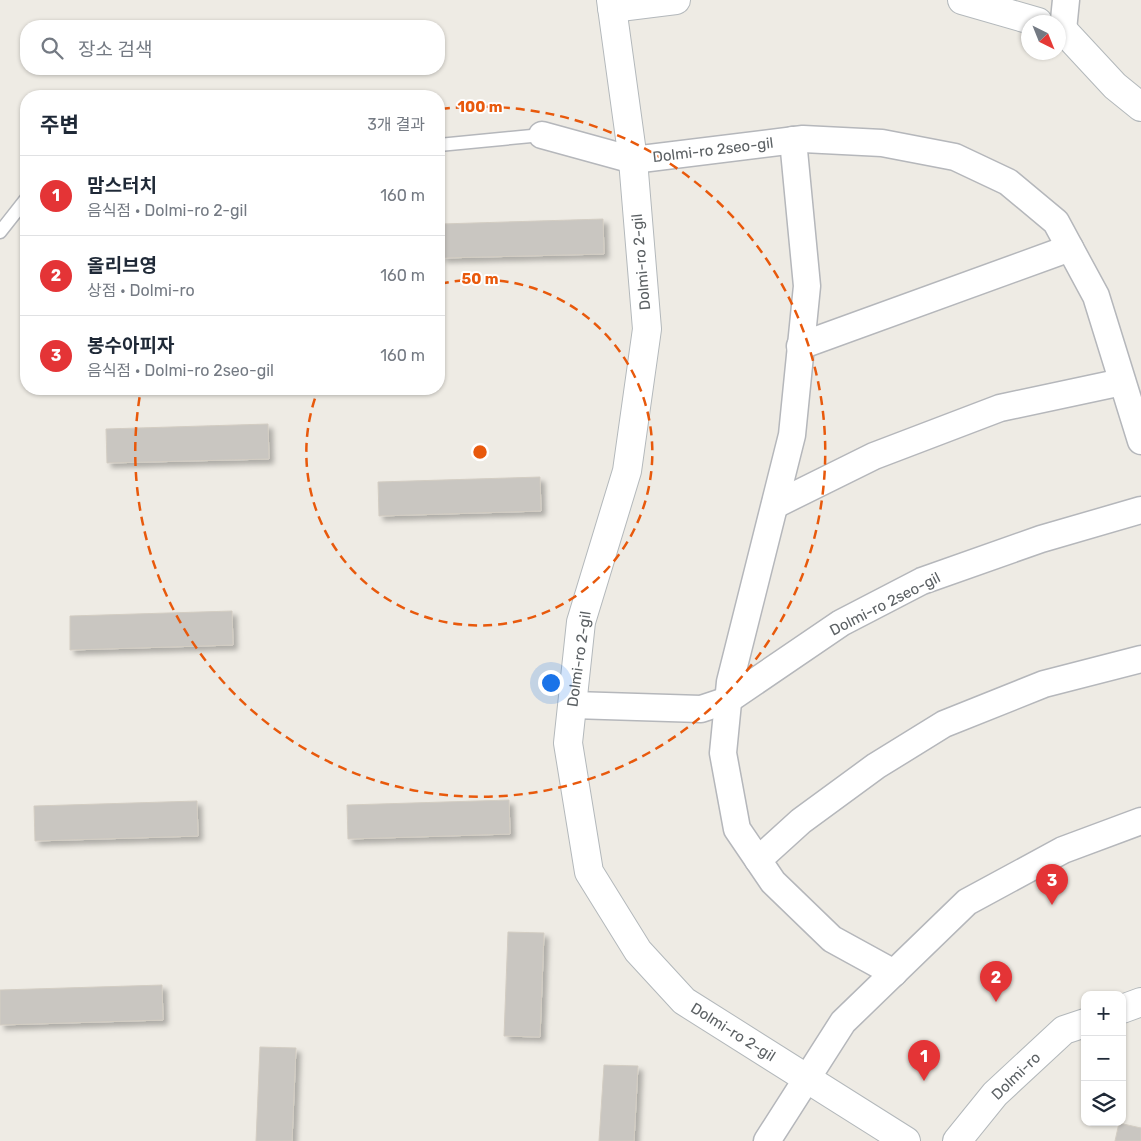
<!DOCTYPE html>
<html lang="ko">
<head>
<meta charset="utf-8">
<style>
  :root { --surface:#fff; --page:#f2f2f3; --text:#1f2937; --muted:#747a83; --line:#e0e1e3; --accent:#e43436 }
  body { margin:0; font-family:Rubik,"Noto Sans KR",sans-serif; background:var(--page); color:var(--text) }
  .controls { position:absolute; right:15px; bottom:15px; display:grid; overflow:hidden; border-radius:10px; box-shadow:0 1px 4px #0004 }
  .controls button { width:45px; height:45px; display:grid; place-items:center; padding:0; border:0; border-bottom:1px solid var(--line); background:var(--surface); color:var(--text); font:25px sans-serif }
  .compass { position:absolute; left:1021px; top:15px; width:45px; height:45px; border-radius:50%; background:var(--surface); box-shadow:0 1px 4px #0004; rotate:137deg }
  .you { position:absolute; left:550px; top:682px; width:18px; height:18px; margin:-12px; border:4px solid #fff; border-radius:50%; background:#1a73e8; box-shadow:0 0 0 8px #1a73e833 }
  .badge { display:grid; place-items:center; width:32px; height:32px; border-radius:50%; background:var(--accent); color:#fff; font-size:16px; font-weight:700 }
  .pin { position:absolute; translate:-50% -41px; filter:drop-shadow(0 1px 2px #0008) }
  .pin::after { content:''; position:absolute; top:26px; width:18px; height:15px; background:inherit; clip-path:polygon(0 0,100% 0,50% 100%) }
  .list { margin:0; padding:0; list-style:none }
  h2 { display:flex; justify-content:space-between; align-items:center; height:65px; margin:0; padding:0 20px; font-size:21px }
  h2 small { font-size:16px; font-weight:400; color:var(--muted) }
  .list li { display:grid; grid-template-columns:32px 1fr auto; gap:15px; align-items:center; box-sizing:border-box; height:80px; padding:0 20px; border-top:1px solid var(--line) }
  .list b { display:block; font-size:19px; white-space:nowrap }
  .list p { margin:0; font-size:16px; white-space:nowrap; color:var(--muted) }
  .list em { font-size:16px; font-style:normal; color:var(--muted) }
  .icon { flex:none; width:28px; height:28px; fill:none; stroke:currentColor; stroke-width:2; stroke-linecap:round; stroke-linejoin:round }
  .map { position:relative; flex:none; width:1141px; height:1141px; overflow:hidden }
  .search { position:absolute; background:var(--surface); box-shadow:0 1px 4px #0004; left:20px; top:20px; width:425px; height:55px; display:flex; align-items:center; gap:12px; box-sizing:border-box; padding:0 18px; border-radius:20px; color:var(--muted); font-size:19px }
  .panel { position:absolute; background:var(--surface); box-shadow:0 1px 4px #0004; left:20px; top:90px; width:425px; height:305px; border-radius:20px }
  .map>svg:first-child { display:block }
  .building { fill:#c9c6c1; stroke:#d3cdc3; filter:url(#shadow) }
  .lines { fill:none; stroke-linecap:round; stroke-linejoin:round }
  .lane-casing { stroke:#b5b7bb; stroke-width:15 }
  .street-casing { stroke:#b5b7bb; stroke-width:29 }
  .secondary-casing { stroke:#b3b8bb; stroke-width:30 }
  .lane { stroke:#fff; stroke-width:12 }
  .street { stroke:#fff; stroke-width:26 }
  .secondary { stroke:#fff; stroke-width:28 }
  .ring { fill:none; stroke:#e8590c; stroke-width:2.5; stroke-dasharray:9 6 }
  .labels { text-anchor:middle; dominant-baseline:central; stroke-width:4; stroke-linejoin:round; paint-order:stroke }
  .street-label { font-size:15px; fill:#5c6164; stroke:#fff }
  .centre { fill:#e8590c; stroke:#fff; stroke-width:2.5 }
  .ring-label { font-size:15px; text-anchor:middle; font-weight:bold; fill:#e8590c; stroke:#fff; stroke-width:4; stroke-linejoin:round; paint-order:stroke }
</style>
</head>
<body>
<div class="map">
<svg width="1141" height="1141" viewBox="0 0 1141 1141">
  <defs>
    <filter id="shadow"><feDropShadow dx="4.5" dy="4.5" stdDeviation="2.5" flood-color="#0004"/></filter>
  </defs>
  <rect width="100%" height="100%" fill="#eeebe4"/>
  <g class="building">
    <path d="M 603,219 L 604,254 L 442,258 L 441,224 Z"/>
    <path d="M 268,424 L 269,459 L 107,463 L 106,429 Z"/>
    <path d="M 540,477 L 541,511 L 379,516 L 378,482 Z"/>
    <path d="M 232,611 L 233,645 L 70,650 L 70,616 Z"/>
    <path d="M 509,800 L 510,834 L 348,839 L 347,805 Z"/>
    <path d="M 197,801 L 198,836 L 35,841 L 34,806 Z"/>
    <path d="M 508,932 L 544,933 L 540,1037 L 504,1036 Z"/>
    <path d="M 162,985 L 163,1020 L 0,1025 L 0,990 Z"/>
    <path d="M 260,1047 L 296,1048 L 292,1141 L 256,1141 Z"/>
    <path d="M 604,1065 L 638,1066 L 634,1141 L 599,1141 Z"/>
    <path d="M 1119,1123 L 1141,1128 L 1141,1141 L 1115,1141 Z"/>
  </g>
  <g class="lines">
    <defs>
      <g id="lane">
        <path d="M 439,145 L 542,135"/>
        <path d="M 0,232 L 26,199"/>
      </g>
      <g id="street">
        <path d="M 1063,30 L 1066,0"/>
        <path d="M 542,135 L 633,160 L 803,139 L 882,143 L 955,157 L 1008,182 L 1056,222 L 1096,296 L 1141,441"/>
        <path d="M 793,140 L 807,286 L 792,435 L 730,682 L 723,753 L 737,829 L 773,882 L 832,939 L 894,973"/>
        <path d="M 800,346 L 1070,248"/>
        <path d="M 775,505 L 874,456 L 1000,408 L 1122,382"/>
        <path d="M 573,705 L 701,709 L 728,700 L 841,623 L 922,581 L 1041,539 L 1141,510"/>
        <path d="M 758,860 L 801,821 L 876,766 L 944,724 L 1044,684 L 1141,659"/>
        <path d="M 767,1141 L 843,1022 L 967,902 L 1063,850 L 1141,821"/>
      </g>
      <g id="secondary">
        <path d="M 611,0 L 633,160 L 647,329 L 627,471 L 581,622 L 568,743 L 589,872 L 638,951 L 684,1001 L 906,1141"/>
        <path d="M 962,0 L 1038,22"/>
        <path d="M 612,8 L 676,0"/>
        <path d="M 1058,29 L 1063,30 L 1115,86 L 1141,107"/>
        <path d="M 1122,1009 L 1141,1002"/>
        <path d="M 957,1141 L 995,1094 L 1064,1030 L 1085,1023"/>
      </g>
    </defs>
    <use href="#lane" class="lane-casing"/>
    <use href="#street" class="street-casing"/>
    <use href="#secondary" class="secondary-casing"/>
    <use href="#lane" class="lane"/>
    <use href="#street" class="street"/>
    <use href="#secondary" class="secondary"/>
  </g>
  <g class="ring">
    <path d="M440 284A173 173 0 1 1 318 390"/>
    <path d="M441 109A345 345 0 1 1 141 389"/>
  </g>
  <g class="labels">
    <g class="street-label">
      <text transform="translate(713 150) rotate(-7)">Dolmi-ro 2seo-gil</text>
      <text transform="translate(641 262) rotate(-95)">Dolmi-ro 2-gil</text>
      <text transform="translate(885 604) rotate(-27)">Dolmi-ro 2seo-gil</text>
      <text transform="translate(579 659) rotate(-82)">Dolmi-ro 2-gil</text>
      <text transform="translate(733 1032) rotate(32)">Dolmi-ro 2-gil</text>
      <text transform="translate(1016 1076) rotate(-44)">Dolmi-ro</text>
    </g>
  </g>
  <circle cx="480" cy="452" r="8" class="centre"/>
  <g class="ring-label">
    <text x="480" y="112">100 m</text>
    <text x="480" y="284">50 m</text>
  </g>
</svg>
<div class="controls">
<button>+</button>
<button>−</button>
<button><svg class="icon" aria-label="layers" viewBox="0 0 24 24"><path d="M12 4l9 5-9 5-9-5zM3 14l9 5 9-5"/></svg></button>
</div>
<svg class="compass" viewBox="-18 -18 36 36"><path d="M0-13l5 13h-10z" fill="#e53935"/><path d="M0 13l5-13h-10z" fill="#747a83"/></svg>
<div class="you"></div>
<div class="pin badge" style="left:924px;top:1081px">1</div>
<div class="pin badge" style="left:996px;top:1002px">2</div>
<div class="pin badge" style="left:1052px;top:905px">3</div>
<div class="search"><svg class="icon" aria-label="search" viewBox="0 0 24 24"><circle cx="10" cy="10" r="6"/><path d="M15 15l6 6"/></svg>장소 검색</div>
<section class="panel">
<h2>주변<small>3개 결과</small></h2>
<ul class="list">
<li><span class="badge">1</span><div><b>맘스터치</b><p>음식점 · Dolmi-ro 2-gil</p></div><em>160 m</em></li>
<li><span class="badge">2</span><div><b>올리브영</b><p>상점 · Dolmi-ro</p></div><em>160 m</em></li>
<li><span class="badge">3</span><div><b>봉수아피자</b><p>음식점 · Dolmi-ro 2seo-gil</p></div><em>160 m</em></li>
</ul>
</section>
</div>
</body>
</html>
